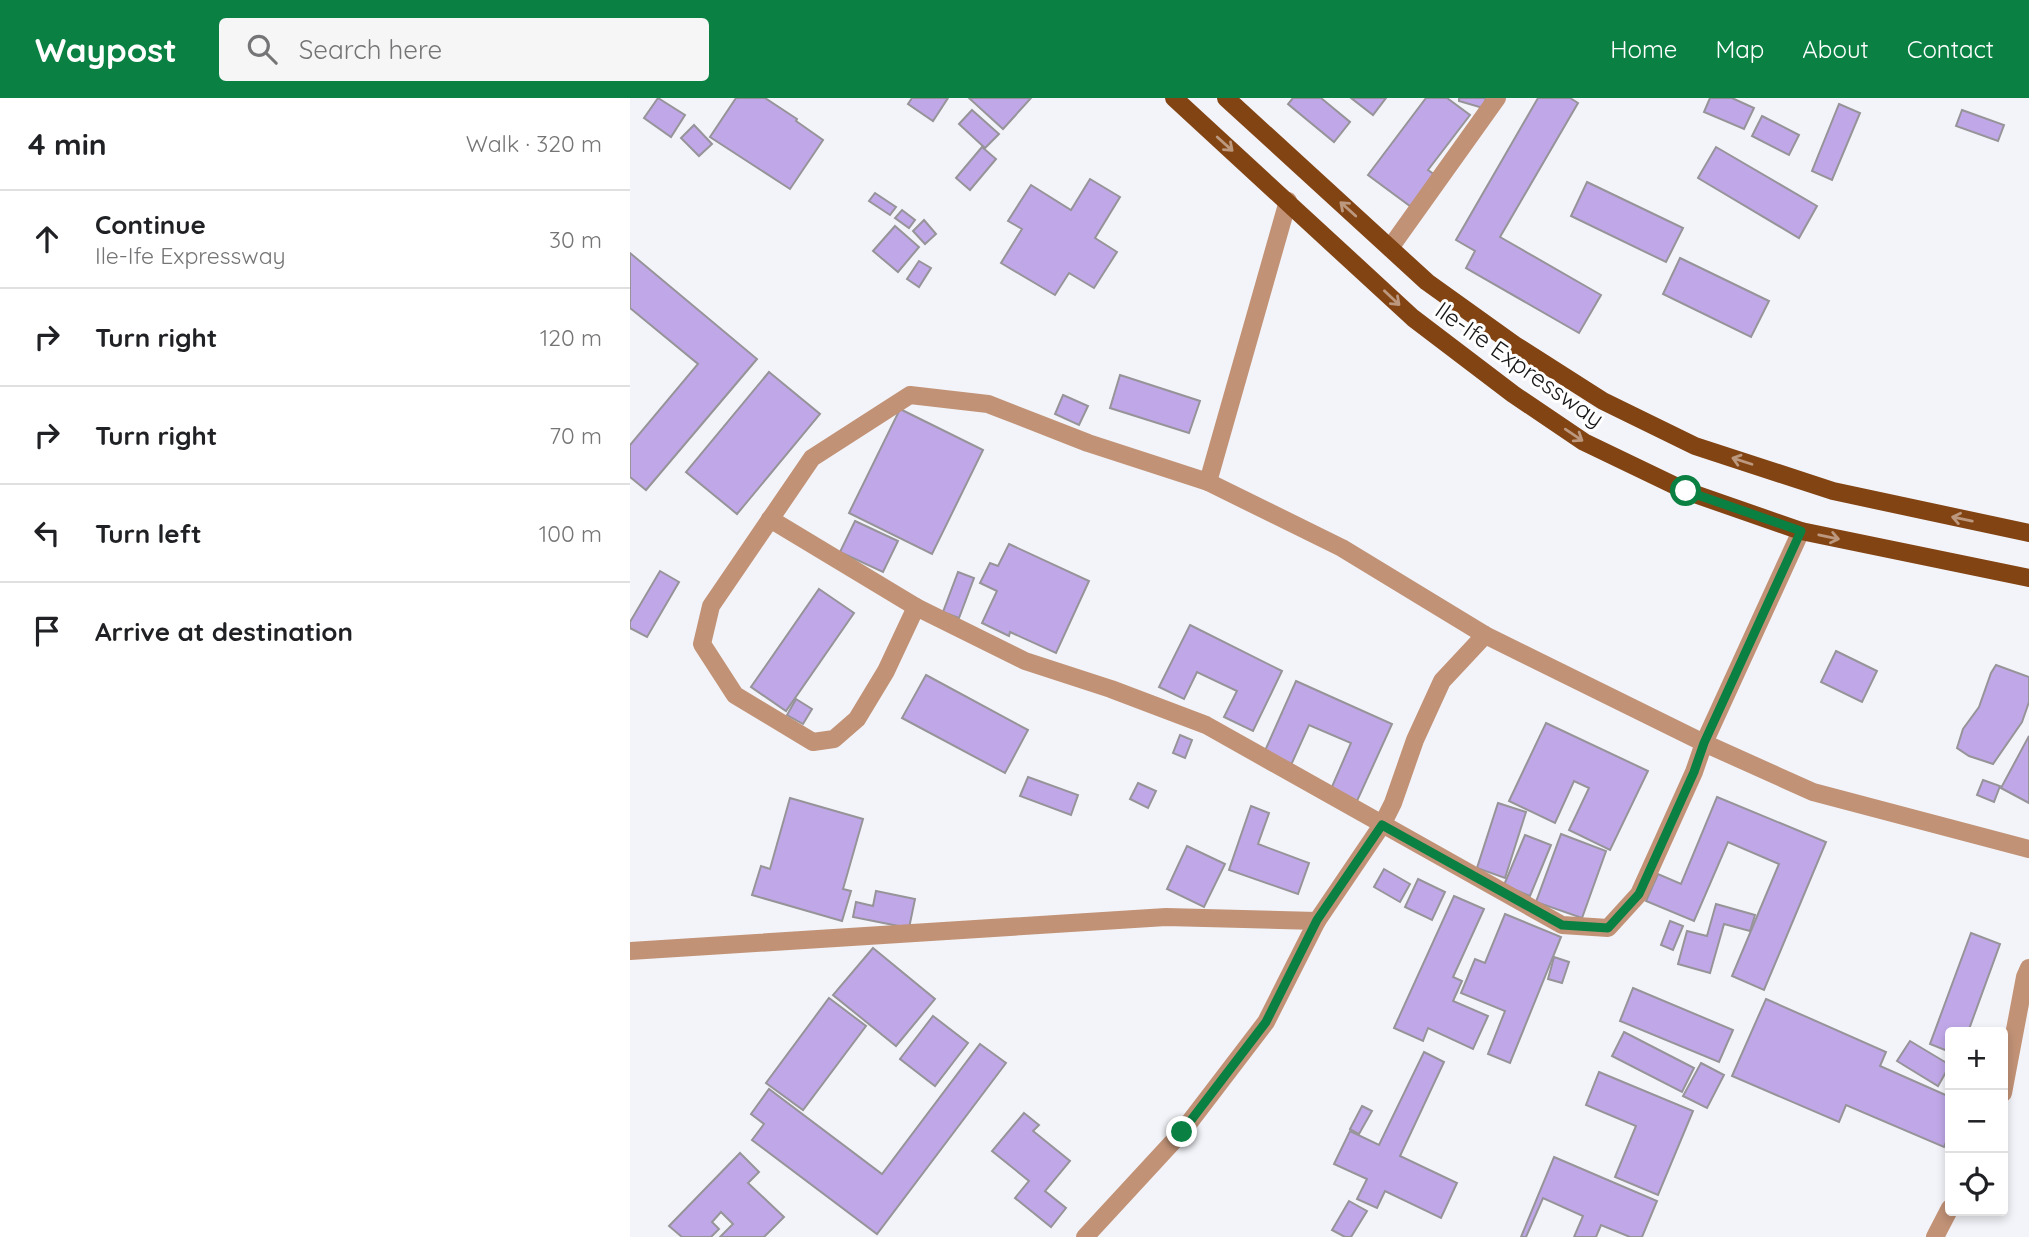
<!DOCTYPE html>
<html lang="en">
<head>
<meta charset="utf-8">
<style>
  :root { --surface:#fff; --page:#f6f6f6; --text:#202124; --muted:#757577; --line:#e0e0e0; --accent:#0b8043 }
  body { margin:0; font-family:Quicksand,sans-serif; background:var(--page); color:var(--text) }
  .controls { position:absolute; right:21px; bottom:21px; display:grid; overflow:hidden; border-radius:7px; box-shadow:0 4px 10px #0003 }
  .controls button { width:63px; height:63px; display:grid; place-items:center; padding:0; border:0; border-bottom:2px solid var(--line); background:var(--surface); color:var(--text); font:35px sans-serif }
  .stop { position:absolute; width:21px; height:21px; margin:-16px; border:5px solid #0b8043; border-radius:50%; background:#fff }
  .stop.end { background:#0b8043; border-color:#fff; box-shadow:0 2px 7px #0008 }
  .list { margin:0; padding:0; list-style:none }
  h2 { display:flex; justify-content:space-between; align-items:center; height:91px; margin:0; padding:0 28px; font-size:30px }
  h2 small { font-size:23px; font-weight:400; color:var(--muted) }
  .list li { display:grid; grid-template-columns:46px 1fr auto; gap:21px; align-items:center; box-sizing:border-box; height:98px; padding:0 28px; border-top:2px solid var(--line) }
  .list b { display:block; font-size:26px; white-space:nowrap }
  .list p { margin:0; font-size:23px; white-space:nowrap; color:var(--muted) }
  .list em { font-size:23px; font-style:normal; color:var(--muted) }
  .icon { flex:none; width:38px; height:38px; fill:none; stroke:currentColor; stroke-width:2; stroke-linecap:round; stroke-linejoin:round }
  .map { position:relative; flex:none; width:1399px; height:1139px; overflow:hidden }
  header { display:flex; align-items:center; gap:42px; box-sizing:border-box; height:98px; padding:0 35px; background:var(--accent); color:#fff }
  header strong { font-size:33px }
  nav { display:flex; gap:38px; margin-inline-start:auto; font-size:24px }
  .search { width:490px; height:63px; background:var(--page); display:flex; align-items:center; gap:18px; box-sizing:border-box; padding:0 24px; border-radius:7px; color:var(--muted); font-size:26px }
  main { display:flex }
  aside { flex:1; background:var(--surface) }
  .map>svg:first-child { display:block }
  .building { fill:#c0a8e8; stroke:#969499; stroke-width:2 }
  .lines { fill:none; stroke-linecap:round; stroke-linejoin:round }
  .minor { stroke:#c19276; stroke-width:18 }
  .primary { stroke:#834414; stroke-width:18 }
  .oneway { stroke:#bb987e }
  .route { stroke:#0b8043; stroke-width:9 }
  .labels { text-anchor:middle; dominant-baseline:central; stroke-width:6; stroke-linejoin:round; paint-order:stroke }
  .street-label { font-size:24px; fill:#18181a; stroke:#fff }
</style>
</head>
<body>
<header>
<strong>Waypost</strong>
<div class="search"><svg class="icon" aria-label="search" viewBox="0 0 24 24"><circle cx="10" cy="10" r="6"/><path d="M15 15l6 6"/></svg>Search here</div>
<nav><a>Home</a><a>Map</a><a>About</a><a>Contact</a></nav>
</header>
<main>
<aside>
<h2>4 min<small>Walk · 320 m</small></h2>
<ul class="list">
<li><svg class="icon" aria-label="ahead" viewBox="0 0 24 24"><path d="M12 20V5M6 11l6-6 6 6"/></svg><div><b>Continue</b><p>Ile-Ife Expressway</p></div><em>30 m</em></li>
<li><svg class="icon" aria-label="right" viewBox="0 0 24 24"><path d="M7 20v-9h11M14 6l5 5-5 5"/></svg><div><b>Turn right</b></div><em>120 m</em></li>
<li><svg class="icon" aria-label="right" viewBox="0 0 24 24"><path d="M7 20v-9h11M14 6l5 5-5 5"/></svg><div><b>Turn right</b></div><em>70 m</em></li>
<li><svg class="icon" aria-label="left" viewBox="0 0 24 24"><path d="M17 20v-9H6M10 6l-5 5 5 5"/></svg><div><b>Turn left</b></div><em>100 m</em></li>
<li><svg class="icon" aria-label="arrive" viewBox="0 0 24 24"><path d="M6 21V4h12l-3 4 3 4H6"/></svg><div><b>Arrive at destination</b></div></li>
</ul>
</aside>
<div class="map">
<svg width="1399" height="1139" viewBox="0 0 1399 1139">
  <rect width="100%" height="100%" fill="#f3f4f9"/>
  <g class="building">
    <path d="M 28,0 L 55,17 L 41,39 L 14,20 Z"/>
    <path d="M 106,0 L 135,0 L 167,21 L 166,23 L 193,42 L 160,91 L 80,39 Z"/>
    <path d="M 282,0 L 318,0 L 303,23 L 278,6 Z"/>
    <path d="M 339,0 L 401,0 L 373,31 Z"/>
    <path d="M 663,0 L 691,0 L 720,24 L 704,44 L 658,6 Z"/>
    <path d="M 721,0 L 756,0 L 743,17 Z"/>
    <path d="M 796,0 L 817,0 L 840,17 L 798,72 L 808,79 L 784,111 L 738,77 Z"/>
    <path d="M 829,0 L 856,0 L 853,10 L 829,3 Z"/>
    <path d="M 908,0 L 940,0 L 948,5 L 870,139 L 971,197 L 949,235 L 836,170 L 845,153 L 826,142 Z"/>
    <path d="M 1080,0 L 1102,0 L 1124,10 L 1114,31 L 1074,14 Z"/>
    <path d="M 1209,6 L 1230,15 L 1202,82 L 1182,73 Z"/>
    <path d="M 342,12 L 369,36 L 355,50 L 329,26 Z"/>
    <path d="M 1332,12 L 1374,27 L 1368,43 L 1326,28 Z"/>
    <path d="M 1132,18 L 1169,37 L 1159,57 L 1122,38 Z"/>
    <path d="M 64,27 L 82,46 L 69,58 L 51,40 Z"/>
    <path d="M 352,49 L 366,61 L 340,92 L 326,80 Z"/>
    <path d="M 1086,49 L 1187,108 L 1169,140 L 1068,80 Z"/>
    <path d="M 460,81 L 490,99 L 465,140 L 487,154 L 464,190 L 439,175 L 425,197 L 371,165 L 392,131 L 378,123 L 401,87 L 441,112 Z"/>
    <path d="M 957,84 L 1053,130 L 1036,164 L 941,118 Z"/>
    <path d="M 245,95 L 266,109 L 260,117 L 239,103 Z"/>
    <path d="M 272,112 L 285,122 L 279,130 L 265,120 Z"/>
    <path d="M 294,122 L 306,136 L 295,146 L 283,133 Z"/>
    <path d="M 265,128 L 289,149 L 268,174 L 243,153 Z"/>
    <path d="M 0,155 L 127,261 L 16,392 L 0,379 L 0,347 L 68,266 L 0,210 Z"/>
    <path d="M 1050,160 L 1139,203 L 1121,239 L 1033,196 Z"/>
    <path d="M 289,163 L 301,170 L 289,189 L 277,181 Z"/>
    <path d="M 139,274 L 190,316 L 107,416 L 56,374 Z"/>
    <path d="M 490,277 L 570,303 L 559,335 L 480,310 Z"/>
    <path d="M 433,297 L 458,308 L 449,327 L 425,316 Z"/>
    <path d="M 270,311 L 353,352 L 302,456 L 219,415 Z"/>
    <path d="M 225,423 L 268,443 L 253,474 L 210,454 Z"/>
    <path d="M 379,446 L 459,483 L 426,555 L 380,534 L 379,538 L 352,525 L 367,493 L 350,485 L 360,465 L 368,468 Z"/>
    <path d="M 30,473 L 49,484 L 17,539 L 0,530 L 0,524 Z"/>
    <path d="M 328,474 L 344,480 L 329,520 L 313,514 Z"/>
    <path d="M 189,491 L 224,515 L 156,613 L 121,589 Z"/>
    <path d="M 560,527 L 652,573 L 623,633 L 594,619 L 607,593 L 567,574 L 554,601 L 529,589 Z"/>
    <path d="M 1206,553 L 1247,573 L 1232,604 L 1191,584 Z"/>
    <path d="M 1366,567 L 1399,579 L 1399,604 L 1392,624 L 1363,666 L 1339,658 L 1327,650 L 1333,631 L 1349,609 L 1361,575 Z"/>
    <path d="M 296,577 L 398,632 L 375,675 L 272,620 Z"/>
    <path d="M 666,583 L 762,626 L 727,703 L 701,691 L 721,645 L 679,627 L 661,667 L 634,655 Z"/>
    <path d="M 166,601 L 182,611 L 173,626 L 157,617 Z"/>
    <path d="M 916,625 L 1018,673 L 980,752 L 939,732 L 959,690 L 944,683 L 925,725 L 879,703 Z"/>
    <path d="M 550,637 L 562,642 L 555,660 L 543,655 Z"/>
    <path d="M 1399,638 L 1399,705 L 1371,690 Z"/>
    <path d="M 398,679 L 448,697 L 441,717 L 390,698 Z"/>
    <path d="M 1353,682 L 1370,688 L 1364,704 L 1347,697 Z"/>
    <path d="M 508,685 L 526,693 L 518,710 L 500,701 Z"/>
    <path d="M 1087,699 L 1196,744 L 1134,892 L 1102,878 L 1149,766 L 1098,744 L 1064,823 L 1016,803 L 1028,776 L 1051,786 Z"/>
    <path d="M 160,700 L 233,721 L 213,791 L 221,793 L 212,823 L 122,797 L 131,768 L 140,771 Z"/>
    <path d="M 868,705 L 896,714 L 875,780 L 847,770 Z"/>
    <path d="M 621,708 L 639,715 L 628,746 L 679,765 L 668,796 L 599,772 Z"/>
    <path d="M 931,736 L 976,753 L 952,820 L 906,804 Z"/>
    <path d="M 895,737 L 921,747 L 900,798 L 874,787 Z"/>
    <path d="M 557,748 L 595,766 L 574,809 L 537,791 Z"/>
    <path d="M 754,771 L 780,786 L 770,804 L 744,789 Z"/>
    <path d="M 788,781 L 815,794 L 802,822 L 775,809 Z"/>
    <path d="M 246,793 L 285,801 L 279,830 L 223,819 L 226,804 L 243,808 Z"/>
    <path d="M 824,798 L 854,811 L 823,879 L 832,883 L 823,903 L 858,918 L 843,951 L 798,930 L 793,943 L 764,930 Z"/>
    <path d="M 1086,806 L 1125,817 L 1120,833 L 1094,826 L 1080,875 L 1048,866 L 1057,833 L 1077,838 Z"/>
    <path d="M 875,816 L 931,839 L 880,965 L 858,956 L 875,913 L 831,895 L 845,861 L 855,865 Z"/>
    <path d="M 1040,823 L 1053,828 L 1043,852 L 1031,847 Z"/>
    <path d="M 1341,835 L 1370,846 L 1338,934 L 1320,934 L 1320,954 L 1300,946 Z"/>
    <path d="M 243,850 L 305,901 L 266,948 L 203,897 Z"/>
    <path d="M 924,859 L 939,864 L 932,885 L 918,881 Z"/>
    <path d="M 1003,890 L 1103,932 L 1089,964 L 990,923 Z"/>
    <path d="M 199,900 L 236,928 L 173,1012 L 136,985 Z"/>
    <path d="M 1136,901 L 1256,954 L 1250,968 L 1320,999 L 1320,1034 L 1314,1049 L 1216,1007 L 1209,1024 L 1102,978 Z"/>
    <path d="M 303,918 L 338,945 L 305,988 L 270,961 Z"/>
    <path d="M 994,934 L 1064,970 L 1052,994 L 982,958 Z"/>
    <path d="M 1280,943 L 1320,967 L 1308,988 L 1267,963 Z"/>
    <path d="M 350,946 L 376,965 L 247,1136 L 122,1042 L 134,1026 L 121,1016 L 139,991 L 252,1076 Z"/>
    <path d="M 794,954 L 814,964 L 770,1058 L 827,1085 L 811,1120 L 755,1093 L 747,1110 L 727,1101 L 737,1081 L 704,1066 L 720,1033 L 749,1047 Z"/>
    <path d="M 1071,965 L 1094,977 L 1077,1010 L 1053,998 Z"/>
    <path d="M 969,974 L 1063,1013 L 1028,1097 L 985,1079 L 1006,1028 L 956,1007 Z"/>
    <path d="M 732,1008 L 742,1013 L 729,1036 L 720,1031 Z"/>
    <path d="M 394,1015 L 409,1027 L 403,1033 L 440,1063 L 415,1093 L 436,1110 L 421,1129 L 385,1100 L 399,1083 L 362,1053 Z"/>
    <path d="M 110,1055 L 129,1074 L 118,1085 L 154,1119 L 134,1139 L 90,1139 L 103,1126 L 91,1114 L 82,1124 L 89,1131 L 81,1139 L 52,1139 L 39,1128 Z"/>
    <path d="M 924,1059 L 1027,1103 L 1012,1139 L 1000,1139 L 971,1127 L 966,1139 L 944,1139 L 953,1118 L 913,1100 L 896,1139 L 891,1139 Z"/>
    <path d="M 719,1103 L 737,1113 L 721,1139 L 715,1139 L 702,1132 Z"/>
  </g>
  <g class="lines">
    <g class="minor">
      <path d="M 760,150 L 867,0"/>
      <path d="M 578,384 L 658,103"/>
      <path d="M 140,421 L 286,509 L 395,563 L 481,591 L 576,627 L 932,827 L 978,830 L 1009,796 L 1064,674 L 1074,645 L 1171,433"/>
      <path d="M 286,509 L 256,573 L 227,621 L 204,641 L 183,644 L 105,597 L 72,546 L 81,508 L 182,360 L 280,297 L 358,306 L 458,345 L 578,384 L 712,450 L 855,537 L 1074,645 L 1183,694 L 1399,751"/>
      <path d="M 0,853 L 536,819 L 687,823 L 752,727 L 763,705 L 785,642 L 812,583 L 855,537"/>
      <path d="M 1373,995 L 1395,879 L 1399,870"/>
      <path d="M 455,1139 L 552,1034 L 636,924 L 687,823"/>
      <path d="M 1305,1139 L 1320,1110"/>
    </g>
    <g class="primary">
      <path d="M 544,0 L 783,220 L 883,296 L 954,344 L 1056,393 L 1171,433 L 1399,480"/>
      <path d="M 596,0 L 797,184 L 885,247 L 973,303 L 1065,348 L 1203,393 L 1399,435"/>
    </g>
  </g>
  <defs><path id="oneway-shaft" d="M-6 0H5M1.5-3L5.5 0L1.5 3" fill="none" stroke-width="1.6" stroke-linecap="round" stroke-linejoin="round" transform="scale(1.75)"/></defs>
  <g class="oneway">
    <use href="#oneway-shaft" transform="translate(595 46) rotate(42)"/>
    <use href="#oneway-shaft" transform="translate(718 111) rotate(-138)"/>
    <use href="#oneway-shaft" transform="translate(762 200) rotate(43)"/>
    <use href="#oneway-shaft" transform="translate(944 337) rotate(34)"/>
    <use href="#oneway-shaft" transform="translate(1112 363) rotate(-162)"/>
    <use href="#oneway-shaft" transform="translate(1332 421) rotate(-168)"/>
    <use href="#oneway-shaft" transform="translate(1199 439) rotate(12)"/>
  </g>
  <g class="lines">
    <path class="route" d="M 552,1034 L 636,924 L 687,822 L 752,727 L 932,827 L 978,830 L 1009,796 L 1064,674 L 1074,645 L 1171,433 L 1056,393"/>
  </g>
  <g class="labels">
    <g class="street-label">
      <text transform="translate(890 266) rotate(35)">Ile-Ife Expressway</text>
    </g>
  </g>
</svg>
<div class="controls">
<button>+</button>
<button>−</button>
<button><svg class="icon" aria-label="locate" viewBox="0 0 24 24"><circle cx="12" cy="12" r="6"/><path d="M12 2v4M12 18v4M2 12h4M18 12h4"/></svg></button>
</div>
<div class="stop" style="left:1056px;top:393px"></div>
<div class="stop end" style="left:552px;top:1034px"></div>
</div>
</main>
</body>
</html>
